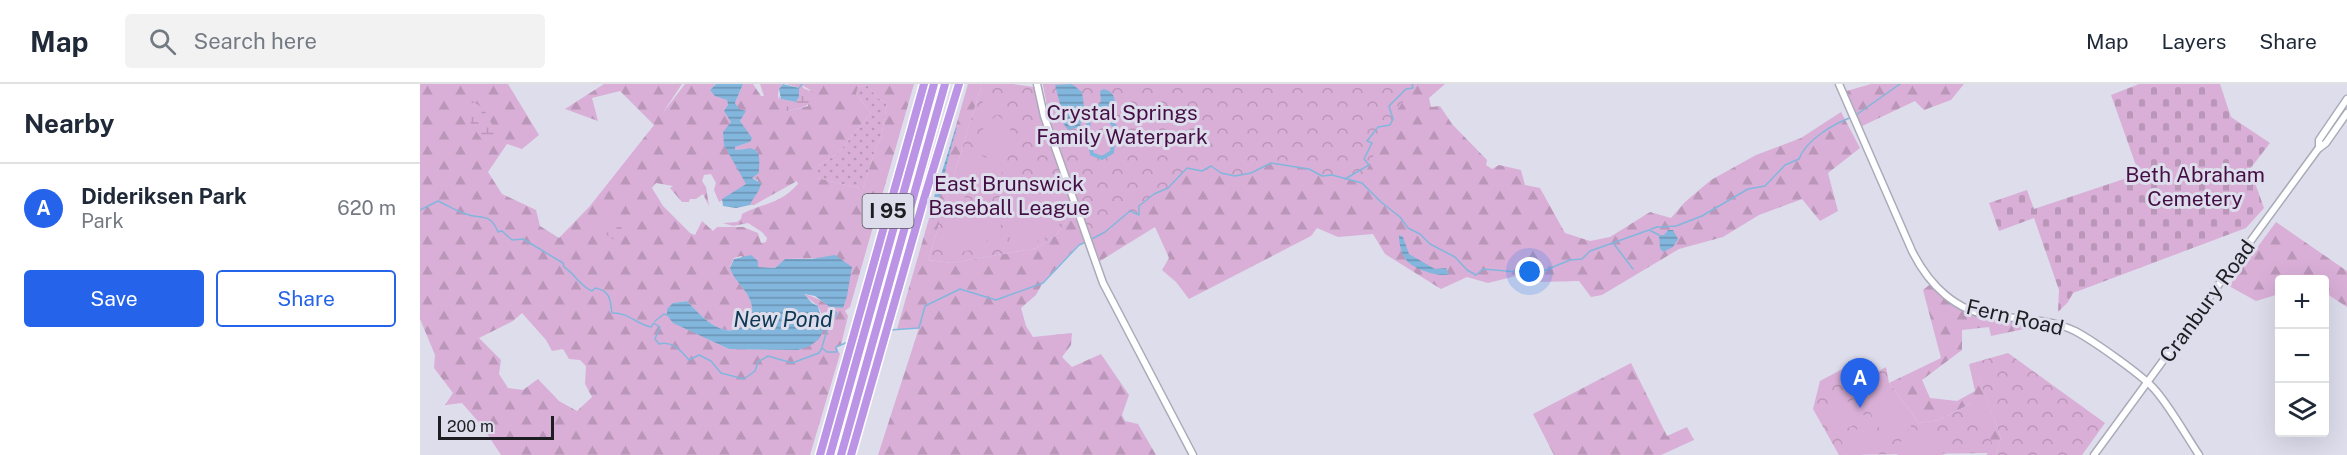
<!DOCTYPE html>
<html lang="en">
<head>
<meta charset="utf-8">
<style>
  :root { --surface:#fff; --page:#f2f2f3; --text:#1f2937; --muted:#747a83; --line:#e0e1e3; --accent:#2563eb }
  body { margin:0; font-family:"Public Sans",sans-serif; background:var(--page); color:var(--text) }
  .controls { position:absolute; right:18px; bottom:18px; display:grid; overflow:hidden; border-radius:6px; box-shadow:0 6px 24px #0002 }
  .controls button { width:54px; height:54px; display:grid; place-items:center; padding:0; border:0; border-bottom:2px solid var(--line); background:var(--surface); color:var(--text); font:30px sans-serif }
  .scale { position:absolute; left:18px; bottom:15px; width:116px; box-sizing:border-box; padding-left:6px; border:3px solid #1d1d22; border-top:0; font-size:16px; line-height:21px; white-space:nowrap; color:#1d1d22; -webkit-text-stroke:4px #ddddec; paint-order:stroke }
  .you { position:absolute; left:1110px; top:188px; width:21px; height:21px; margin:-15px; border:4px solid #fff; border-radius:50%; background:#1a73e8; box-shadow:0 0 0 9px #1a73e833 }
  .badge { display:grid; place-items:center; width:39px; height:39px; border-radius:50%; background:var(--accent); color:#fff; font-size:20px; font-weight:700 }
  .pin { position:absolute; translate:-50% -50px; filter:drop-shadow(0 2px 3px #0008) }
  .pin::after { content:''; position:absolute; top:32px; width:21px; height:18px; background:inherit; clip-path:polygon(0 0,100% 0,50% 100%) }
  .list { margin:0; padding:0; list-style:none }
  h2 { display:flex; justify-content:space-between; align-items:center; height:78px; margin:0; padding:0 24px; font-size:26px }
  h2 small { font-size:20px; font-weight:400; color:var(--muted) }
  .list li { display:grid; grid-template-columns:39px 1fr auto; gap:18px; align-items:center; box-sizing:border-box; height:90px; padding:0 24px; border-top:2px solid var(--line) }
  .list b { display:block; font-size:22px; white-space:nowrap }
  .list p { margin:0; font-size:20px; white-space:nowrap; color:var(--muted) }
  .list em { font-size:20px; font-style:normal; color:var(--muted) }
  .actions { display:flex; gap:12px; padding:18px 24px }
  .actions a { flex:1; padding:14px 0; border:2px solid var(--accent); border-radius:6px; text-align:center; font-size:21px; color:var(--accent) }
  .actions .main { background:var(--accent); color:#fff }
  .icon { flex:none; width:33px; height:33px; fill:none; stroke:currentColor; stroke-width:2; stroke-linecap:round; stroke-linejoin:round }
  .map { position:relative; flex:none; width:1927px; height:371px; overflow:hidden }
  header { display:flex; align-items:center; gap:36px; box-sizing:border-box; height:84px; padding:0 30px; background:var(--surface); border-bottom:2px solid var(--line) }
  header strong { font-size:28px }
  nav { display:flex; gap:33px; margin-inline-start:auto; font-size:21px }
  .search { width:420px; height:54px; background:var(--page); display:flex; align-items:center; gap:15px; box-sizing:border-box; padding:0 21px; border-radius:6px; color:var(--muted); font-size:22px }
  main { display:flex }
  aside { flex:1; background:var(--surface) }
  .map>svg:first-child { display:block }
  .grass { fill:url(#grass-dots) }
  .forest { fill:url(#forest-firs); fill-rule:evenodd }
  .wetland { fill:url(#wetland-marsh) }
  .cemetery { fill:url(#cemetery-stones) }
  .park { fill:url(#park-crowns) }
  .pitch { fill:#d9afd7 }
  .water { fill:url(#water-rules) }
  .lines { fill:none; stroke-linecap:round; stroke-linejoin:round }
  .stream { stroke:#82b6dd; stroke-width:1.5 }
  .canal { stroke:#82b6dd; stroke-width:4 }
  .secondary-casing { stroke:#aaabb9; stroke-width:9 }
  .highway-casing { stroke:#fff; stroke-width:11 }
  .secondary { stroke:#fff; stroke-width:6 }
  .highway { stroke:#bc94e6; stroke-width:8 }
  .labels { text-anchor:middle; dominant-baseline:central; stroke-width:6; stroke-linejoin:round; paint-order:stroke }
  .shield { fill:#ddddec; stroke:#57575f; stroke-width:1.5 }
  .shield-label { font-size:20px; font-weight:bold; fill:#1d1d22 }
  .park-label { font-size:21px; fill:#450f45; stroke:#ddddec }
  .street-label { font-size:21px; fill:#1d1d22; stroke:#ddddec }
  .water-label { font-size:22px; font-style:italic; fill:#0e3853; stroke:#ddddec }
</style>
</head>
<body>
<header>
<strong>Map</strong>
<div class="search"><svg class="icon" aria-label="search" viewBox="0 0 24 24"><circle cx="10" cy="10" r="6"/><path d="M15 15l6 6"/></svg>Search here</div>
<nav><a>Map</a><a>Layers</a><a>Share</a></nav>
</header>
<main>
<aside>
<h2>Nearby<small></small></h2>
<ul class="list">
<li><span class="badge">A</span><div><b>Dideriksen Park</b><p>Park</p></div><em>620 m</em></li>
</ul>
<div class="actions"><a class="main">Save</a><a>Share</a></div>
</aside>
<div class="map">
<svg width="1927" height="371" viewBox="0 0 1927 371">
  <defs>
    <pattern id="grass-dots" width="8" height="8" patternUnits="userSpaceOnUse" patternTransform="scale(1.5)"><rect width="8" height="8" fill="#d9afd7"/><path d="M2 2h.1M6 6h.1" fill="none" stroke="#ba96b8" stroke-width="1.8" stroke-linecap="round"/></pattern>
    <pattern id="forest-firs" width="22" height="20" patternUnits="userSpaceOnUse" patternTransform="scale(1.5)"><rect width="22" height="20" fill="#d9afd7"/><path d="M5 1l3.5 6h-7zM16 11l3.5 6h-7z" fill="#ba96b8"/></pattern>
    <pattern id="wetland-marsh" width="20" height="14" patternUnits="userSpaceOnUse" patternTransform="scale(1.5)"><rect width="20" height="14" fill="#d9afd7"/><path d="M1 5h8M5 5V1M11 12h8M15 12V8" fill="none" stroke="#ba96b8"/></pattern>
    <pattern id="cemetery-stones" width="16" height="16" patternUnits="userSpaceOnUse" patternTransform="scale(1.5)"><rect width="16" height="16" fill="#d9afd7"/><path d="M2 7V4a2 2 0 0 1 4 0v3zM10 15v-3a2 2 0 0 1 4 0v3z" fill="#ba96b8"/></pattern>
    <pattern id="park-crowns" width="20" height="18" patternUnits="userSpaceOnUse" patternTransform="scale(1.5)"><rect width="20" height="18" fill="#d9afd7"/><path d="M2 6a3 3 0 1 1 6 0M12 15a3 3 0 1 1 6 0" fill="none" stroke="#ba96b8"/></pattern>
    <pattern id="water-rules" width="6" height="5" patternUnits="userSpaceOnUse" patternTransform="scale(1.5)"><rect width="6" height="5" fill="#82b6dd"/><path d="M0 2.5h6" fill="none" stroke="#6a93b3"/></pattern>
  </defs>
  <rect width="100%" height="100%" fill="#ddddec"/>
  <path class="grass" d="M 447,1 L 458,14 L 467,19 L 461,54 L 455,66 L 443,105 L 397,94 L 397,83 L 418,69 L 451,29 L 436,10 L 438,3 Z"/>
  <g class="forest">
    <path d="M 0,0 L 88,0 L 119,51 L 102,65 L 87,60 L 68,88 L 82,110 L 116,126 L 120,142 L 139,154 L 170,122 L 234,41 L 200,7 L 172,14 L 178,37 L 145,25 L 184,0 L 262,0 L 242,30 L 265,0 L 296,0 L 290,6 L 307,16 L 308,21 L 306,31 L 310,33 L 311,38 L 304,61 L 312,73 L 338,68 L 333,65 L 315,66 L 315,63 L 330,58 L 320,37 L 322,33 L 315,19 L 323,0 L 333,0 L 341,12 L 344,12 L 340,0 L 363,0 C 354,8 359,19 365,28 L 388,22 L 390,6 L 382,1 L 379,4 L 366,0 L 494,0 L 430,223 L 425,227 L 428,232 L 421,261 L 416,263 L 420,270 L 390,371 L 81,371 L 62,342 L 42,319 L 25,321 L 33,309 L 14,284 L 15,271 L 0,235 ZM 447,1 L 458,14 L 467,19 L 461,54 L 455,66 L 443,105 L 397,94 L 397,83 L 418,69 L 451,29 L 436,10 L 438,3 ZM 339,71 L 339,89 L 333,92 L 332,94 L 338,96 L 336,111 L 327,121 L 334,121 L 377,97 L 378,100 C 359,121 345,118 322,130 L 321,135 L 317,138 L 303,139 L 313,142 L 328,139 L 342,148 L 347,154 L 346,158 L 341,159 L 338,149 L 323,143 L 297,143 L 293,147 L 282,137 L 275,151 L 270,149 L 243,122 L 232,104 L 236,99 L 253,102 L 250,104 L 262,118 L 269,118 L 270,115 L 276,115 L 283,110 L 289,122 L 286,103 L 282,97 L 284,91 L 291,90 L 296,99 L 294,106 L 299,118 L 331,101 L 330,90 ZM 321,172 L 338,183 L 355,184 L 365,175 L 402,174 L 423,224 C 405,222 400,213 383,210 L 398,222 L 407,242 L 378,266 L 309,265 L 274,248 L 253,219 L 267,217 C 280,231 305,259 325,240 C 330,235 333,230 332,224 C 331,208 314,198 310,183 L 314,174 ZM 102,229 L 126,256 L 132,267 L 143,265 L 149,275 L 160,276 L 166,282 L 165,300 L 172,313 L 157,327 L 139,317 L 118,295 L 103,306 L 88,304 L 79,290 L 81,276 L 59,254 L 93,237 Z"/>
    <path d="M 548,0 L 562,0 L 508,176 L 532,179 L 617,164 L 636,151 L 652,130 L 657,132 L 664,158 L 658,161 L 623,198 L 616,211 L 601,224 L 606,242 L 613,253 L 652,249 L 651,261 L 642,273 L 652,283 L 681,270 L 709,311 L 702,331 L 705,337 L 718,340 L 736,371 L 458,371 L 499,244 L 477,245 Z"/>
    <path d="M 623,0 L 1025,0 L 1009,14 L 1011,23 L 1020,22 L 1032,40 L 1067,76 L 1066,81 L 1072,85 L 1079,81 L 1101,86 L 1105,101 L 1120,104 L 1145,149 L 1170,157 L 1190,153 L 1230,128 L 1251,134 L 1265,118 L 1291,96 L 1336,71 L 1381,54 L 1421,28 L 1440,64 L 1408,89 L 1418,127 L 1400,137 L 1382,115 L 1339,131 L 1303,153 L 1259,165 L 1182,211 L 1171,213 L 1159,197 L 1121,198 L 1100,191 L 1068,199 L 1047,193 L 1021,205 L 965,170 L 953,150 L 918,153 L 897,144 L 891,152 L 769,215 L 756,198 L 742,186 L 749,174 L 735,143 L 680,177 L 660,129 L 629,32 Z"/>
    <path d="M 1451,0 L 1544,0 L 1531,16 L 1504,26 L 1495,17 L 1438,44 L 1423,8 Z"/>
    <path d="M 1856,138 L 1927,187 L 1927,223 L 1910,212 L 1905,206 L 1904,195 L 1860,195 L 1859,210 L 1836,217 L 1809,202 Z"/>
    <path d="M 1513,198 L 1545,222 L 1623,236 L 1619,242 L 1571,252 L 1569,243 L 1542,246 L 1542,266 L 1502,296 L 1510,314 L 1537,317 L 1555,307 L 1549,280 L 1555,282 L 1581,354 L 1576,371 L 1566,371 L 1568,369 L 1550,320 L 1519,336 L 1499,339 L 1469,299 L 1521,274 L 1503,206 Z"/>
    <path d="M 1211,279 L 1247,352 L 1267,343 L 1274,356 L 1241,371 L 1134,371 L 1113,330 Z"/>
  </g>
  <g class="wetland">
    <path d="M 383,1 L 383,4 L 395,9 C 393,24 377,24 365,28 L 359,23 L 359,12 L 361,15 L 376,18 L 379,13 L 379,4 Z"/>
    <path d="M 52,17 L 63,24 L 75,46 L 70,61 L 65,60 L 47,34 Z"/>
    <path d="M 175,136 C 188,136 196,135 204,147 L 199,160 L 183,148 Z"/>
  </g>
  <path class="cemetery" d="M 1719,0 L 1800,0 L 1811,33 L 1850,59 L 1830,85 L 1844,124 L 1826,144 L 1653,209 L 1648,218 L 1638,228 L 1639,206 L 1614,134 L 1579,147 L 1569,119 L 1607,106 L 1614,125 L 1719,90 L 1691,11 Z"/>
  <g class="park">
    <path d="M 562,0 L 593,0 L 614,3 L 625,48 L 657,132 L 652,130 L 636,151 L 617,164 L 532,179 L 508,176 Z"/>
    <path d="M 623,0 L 997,0 C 978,18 951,73 942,99 L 912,91 L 902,92 L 888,85 L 852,79 L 831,89 L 815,92 L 801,89 L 791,83 L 782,87 L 767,84 L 748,104 L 734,110 L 719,122 L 719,131 L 710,127 L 685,148 L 672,154 L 660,129 L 629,32 Z"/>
    <path d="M 1588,269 L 1685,339 L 1662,371 L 1576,371 L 1581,354 L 1555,283 L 1549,280 Z"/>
    <path d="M 1443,274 L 1455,289 L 1466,283 L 1469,299 L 1499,339 L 1519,336 L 1550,320 L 1558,322 L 1573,362 L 1568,369 L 1419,371 L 1393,325 L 1400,297 Z"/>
  </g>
  <g class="pitch">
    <path d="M 566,12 L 581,17 L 574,29 L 564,31 L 559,29 L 564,13 Z"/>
    <path d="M 577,31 C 594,42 599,61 584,77 L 566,69 L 566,67 L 556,61 C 557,49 568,39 577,31 Z"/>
    <path d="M 553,69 L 557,69 L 566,74 L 568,73 L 583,87 C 574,107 554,112 536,98 L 542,82 Z"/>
    <path d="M 593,107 L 644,107 C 653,140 623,168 590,156 L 589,110 Z"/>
    <path d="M 536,110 L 585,129 L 586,132 C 572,160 548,176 517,164 L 532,111 Z"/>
    <path d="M 1470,304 L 1492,344 L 1467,357 L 1445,320 Z"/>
    <path d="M 1434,315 L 1446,335 L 1416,350 L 1405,329 Z"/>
    <path d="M 1447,340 L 1459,362 L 1442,371 L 1428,371 L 1420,354 Z"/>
    <path d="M 1505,341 L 1524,371 L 1478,371 L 1473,363 Z"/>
  </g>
  <g class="water">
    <path d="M 296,0 L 323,0 L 315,19 L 319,25 L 326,27 L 320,37 L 332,54 L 330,58 L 315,63 L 315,66 C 319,66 322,65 325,65 C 343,61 339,78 339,89 L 332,94 L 341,99 C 340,108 333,113 330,121 L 316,124 L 303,122 L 302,115 L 326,100 L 304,61 L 303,48 L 311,38 L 304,27 L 308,21 L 307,16 L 295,12 L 290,6 Z"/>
    <path d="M 363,0 L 379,4 L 379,13 L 376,18 L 361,15 L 359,5 Z"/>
    <path d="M 652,0 L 662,8 L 664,22 L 660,43 L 648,46 L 639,33 L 641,27 L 636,23 L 640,20 L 635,1 Z"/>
    <path d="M 684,5 C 692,7 695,12 695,20 L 687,22 L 685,27 L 677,22 L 681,18 L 680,7 Z"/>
    <path d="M 536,43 L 537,44 C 527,74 522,104 514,135 L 511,134 L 509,129 Z"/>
    <path d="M 1248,146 L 1253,146 L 1258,155 L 1253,163 L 1243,168 L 1240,164 L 1239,151 L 1244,151 Z"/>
    <path d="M 979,151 L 983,153 L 989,170 L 1015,185 L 1026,184 L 1029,190 C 1020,194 995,185 988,178 C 981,171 979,160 979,151 Z"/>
    <path d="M 331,171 L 338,177 L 338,183 L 355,184 L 365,175 L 391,175 L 415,171 L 432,183 L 427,212 L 423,224 L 410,223 L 395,212 L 384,210 L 392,219 L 398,222 L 400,230 L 409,235 L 399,255 L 390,262 L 378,266 L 309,265 L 253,239 L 247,231 L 247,225 L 253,219 L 267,217 C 280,231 305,259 325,240 C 330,235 333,230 332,224 C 331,208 314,198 310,184 L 314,175 Z"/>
  </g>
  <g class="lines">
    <g class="stream">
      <path d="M 379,4 L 382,0"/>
      <path d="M 1436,31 L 1480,0"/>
      <path d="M 925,95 L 949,81 L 944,75 L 952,59 L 947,57 L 958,43 L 970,41 L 973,35 L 969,22 L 986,5 L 993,4 L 992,0"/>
      <path d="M 0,126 L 18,117 C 27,121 36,127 46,130 C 62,136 70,128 78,148 L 82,147 L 92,156 L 103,155 L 143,179 L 144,183 C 154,189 160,202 172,207 L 175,204 C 191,207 190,216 192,229 C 208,228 216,240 231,243 L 234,239 L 240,243 L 235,255 L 239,260 C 252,256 261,267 269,276 L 279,271 L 291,277 L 301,289 L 324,295 L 335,287 L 338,278 L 348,272 L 372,279 L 399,269 L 402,264 L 407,268 L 417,268 L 416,263 L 428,258"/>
      <path d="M 1231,145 L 1237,143 L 1256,142 L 1282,132 L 1328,105 L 1345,102 L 1365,81 L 1379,75 C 1386,56 1413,40 1432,33"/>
      <path d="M 670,156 L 685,148 L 710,127 L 719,131 L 719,122 L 734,110 L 748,104 L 767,84 L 782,87 L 791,82 L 801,89 L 815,92 L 831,89 L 851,79 L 889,85 L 902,92 L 912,91 L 942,99 L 961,118 L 980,133 L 988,144 L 1000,150 L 1010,160 L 1035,173 L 1047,186 L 1056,191 L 1063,185 L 1097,188 L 1111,192 L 1150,176 L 1162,175 L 1170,167 L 1229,146 L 1239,151"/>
      <path d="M 1194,160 L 1213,185"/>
      <path d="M 235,237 L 244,230 L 247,231"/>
      <path d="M 470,246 L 499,244 L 505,222 L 540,205 L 576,216 L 623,199 L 659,161 L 666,158"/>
      <path d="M 402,263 L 408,243 L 417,229 L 410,223"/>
    </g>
    <path class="canal" d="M 679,23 L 675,23 L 669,27 L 668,48 L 672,70 L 682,74 L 692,68 L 695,43 L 683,26"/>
    <defs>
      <g id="secondary">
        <path d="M 617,0 L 624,32 L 683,199 L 773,371"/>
        <path d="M 1419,0 L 1492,167 C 1509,201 1536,228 1574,232 C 1602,235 1630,235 1655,247 C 1672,256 1724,292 1736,307 C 1752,326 1765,350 1779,371"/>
        <path d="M 1899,64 L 1899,56 L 1927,15"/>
        <path d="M 1674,371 L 1898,65 L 1906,59 L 1927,29"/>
      </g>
      <g id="highway">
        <path d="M 400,371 L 504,0"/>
        <path d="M 410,371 L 514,0"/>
        <path d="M 421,371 L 525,0"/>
        <path d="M 431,371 L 504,115 L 539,0"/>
      </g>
    </defs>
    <use href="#secondary" class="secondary-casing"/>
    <use href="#highway" class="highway-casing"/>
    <use href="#secondary" class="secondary"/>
    <use href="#highway" class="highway"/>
  </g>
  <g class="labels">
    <rect class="shield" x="442.5" y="110" width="51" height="34" rx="4.5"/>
    <g class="shield-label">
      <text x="468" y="127">I 95</text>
    </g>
    <g class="park-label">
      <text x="702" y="28">Crystal Springs<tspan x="702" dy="24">Family Waterpark</tspan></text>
      <text x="1775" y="90">Beth Abraham<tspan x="1775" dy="24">Cemetery</tspan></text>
      <text x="589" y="99">East Brunswick<tspan x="589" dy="24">Baseball League</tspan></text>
    </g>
    <g class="street-label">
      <text transform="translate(1787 217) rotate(-54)">Cranbury Road</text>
      <text transform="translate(1595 233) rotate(13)">Fern Road</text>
    </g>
    <g class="water-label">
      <text x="363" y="235">New Pond</text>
    </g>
  </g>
</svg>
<div class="controls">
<button>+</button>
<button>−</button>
<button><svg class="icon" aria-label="layers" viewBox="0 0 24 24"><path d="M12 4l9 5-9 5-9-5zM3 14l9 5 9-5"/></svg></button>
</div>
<div class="scale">200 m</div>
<div class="you"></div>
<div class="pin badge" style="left:1440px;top:324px">A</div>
</div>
</main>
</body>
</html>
